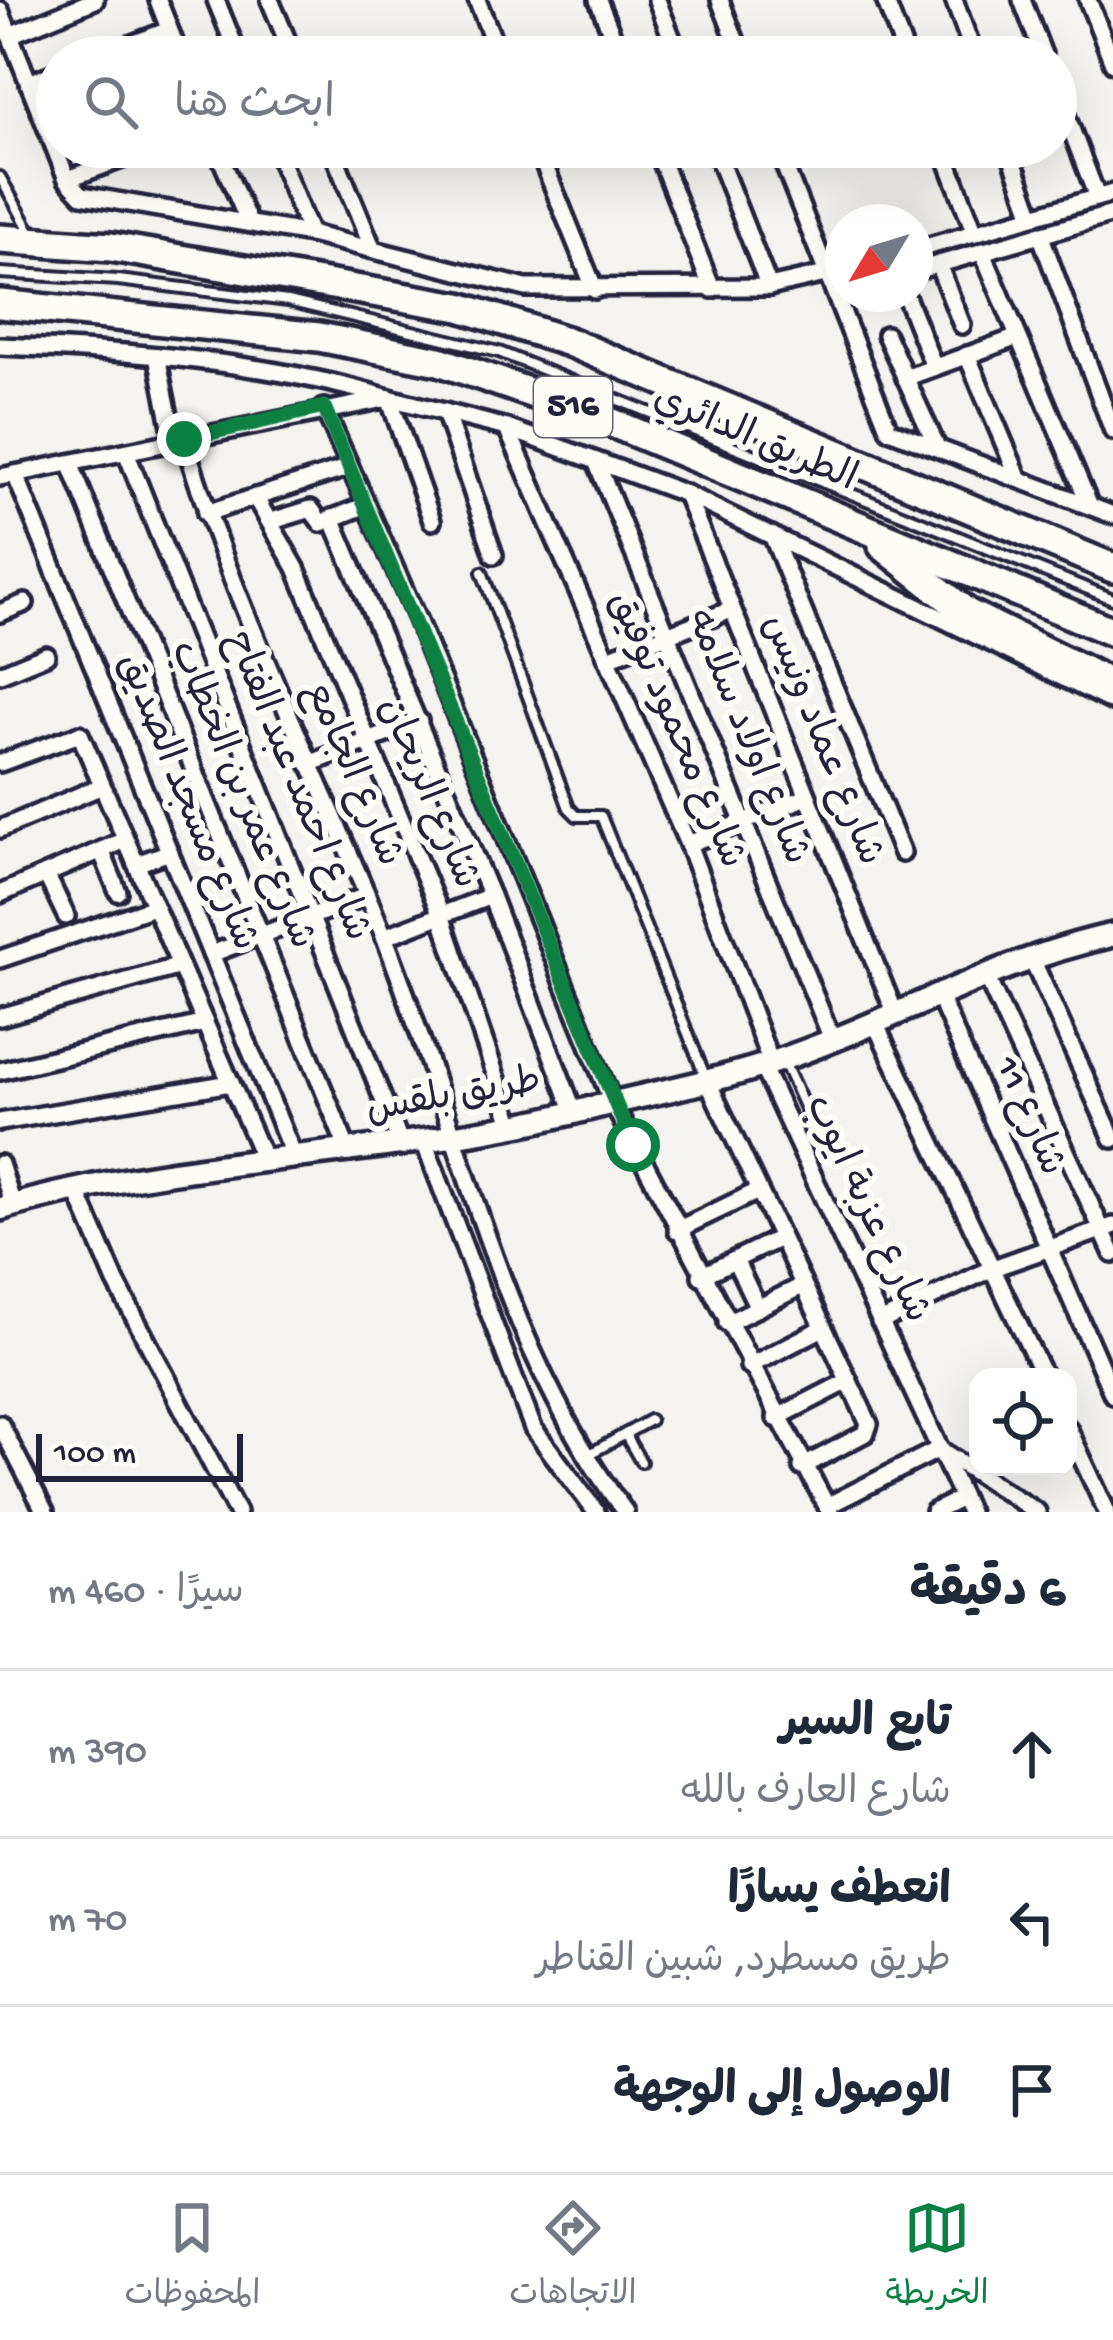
<!DOCTYPE html>
<html lang="ar">
<head>
<meta charset="utf-8">
<style>
  :root { --surface:#fff; --page:#f6f6f7; --text:#1f2937; --muted:#747a83; --line:#e0e1e3; --accent:#0b8043 }
  body { margin:0; font-family:"Gochi Hand","Playpen Sans Arabic",sans-serif; background:var(--page); color:var(--text); direction:rtl }
  .controls { position:absolute; right:36px; bottom:36px; display:grid; overflow:hidden; border-radius:24px; box-shadow:0 12px 48px #0002 }
  .controls button { width:108px; height:108px; display:grid; place-items:center; padding:0; border:0; border-bottom:3px solid var(--line); background:var(--surface); color:var(--text); font:60px sans-serif }
  .compass { position:absolute; left:825px; top:204px; width:108px; height:108px; border-radius:50%; background:var(--surface); box-shadow:0 12px 48px #0002; rotate:232deg }
  .scale { position:absolute; left:36px; bottom:30px; width:207px; box-sizing:border-box; padding-left:12px; border:6px solid #22223b; border-top:0; font-size:33px; line-height:42px; white-space:nowrap; color:#22223b; -webkit-text-stroke:9px #fdfcf7; paint-order:stroke }
  .stop { position:absolute; width:36px; height:36px; margin:-27px; border:9px solid #0b8043; border-radius:50%; background:#fff }
  .stop.end { background:#0b8043; border-color:#fff; box-shadow:0 3px 12px #0008 }
  .list { margin:0; padding:0; list-style:none }
  h2 { display:flex; justify-content:space-between; align-items:center; height:156px; margin:0; padding:0 48px; font-size:51px }
  h2 small { font-size:39px; font-weight:400; color:var(--muted) }
  .list li { display:grid; grid-template-columns:78px 1fr auto; gap:36px; align-items:center; box-sizing:border-box; height:168px; padding:0 48px; border-top:3px solid var(--line) }
  .list b { display:block; font-size:45px; white-space:nowrap }
  .list p { margin:0; font-size:39px; white-space:nowrap; color:var(--muted) }
  .list em { font-size:39px; font-style:normal; color:var(--muted) }
  .icon { flex:none; width:66px; height:66px; fill:none; stroke:currentColor; stroke-width:2; stroke-linecap:round; stroke-linejoin:round }
  .map { position:relative; flex:none; width:1113px; height:1512px; overflow:hidden; direction:ltr }
  .search { position:absolute; background:var(--surface); box-shadow:0 12px 48px #0002; left:36px; right:36px; top:36px; height:132px; display:flex; align-items:center; gap:30px; box-sizing:border-box; padding:0 42px; border-radius:66px; color:var(--muted); font-size:45px }
  .sheet { height:660px; background:var(--surface) }
  nav { display:flex; justify-content:space-around; align-items:center; box-sizing:border-box; height:168px; border-top:3px solid var(--line); background:var(--surface); font-size:33px; color:var(--muted) }
  nav a { display:grid; justify-items:center; gap:6px }
  nav .on { color:var(--accent) }
  .map>svg:first-child { display:block }
  .lines { fill:none; stroke-linecap:round; stroke-linejoin:round }
  .service-casing { stroke:#22223b; stroke-width:16 }
  .minor-casing { stroke:#22223b; stroke-width:24 }
  .secondary-casing { stroke:#22223b; stroke-width:30 }
  .motorway-casing { stroke:#22223b; stroke-width:36 }
  .service { stroke:#fdfcf7; stroke-width:8 }
  .minor { stroke:#fdfcf7; stroke-width:15 }
  .secondary { stroke:#fdfcf7; stroke-width:21 }
  .motorway { stroke:#fdfcf7; stroke-width:27 }
  .route { stroke:#0b8043; stroke-width:15 }
  .labels { text-anchor:middle; dominant-baseline:central; stroke-width:12; stroke-linejoin:round; paint-order:stroke }
  .shield { fill:#fdfcf7; stroke:#646373; stroke-width:3 }
  .shield-label { font-size:36px; font-weight:bold; fill:#22223b }
  .street-label { font-size:39px; fill:#22223b; stroke:#fdfcf7 }
</style>
</head>
<body>
<div class="map">
<svg width="1113" height="1512" viewBox="0 0 1113 1512">
  <rect width="100%" height="100%" fill="#f4f3ef"/>
  <filter id="ink" filterUnits="userSpaceOnUse"><feTurbulence type="fractalNoise" baseFrequency=".00833" numOctaves="2"/><feDisplacementMap in="SourceGraphic" scale="24" xChannelSelector="R" yChannelSelector="G"/><feConvolveMatrix kernelMatrix="1 2 1 2 8 2 1 2 1" color-interpolation-filters="sRGB"/></filter>
  <g filter="url(#ink)">
    <g class="lines">
      <defs>
        <g id="service">
          <path d="M 0,177 L 32,234"/>
          <path d="M 0,273 L 118,280 L 288,301 L 499,352 L 1113,599"/>
          <path d="M 482,572 L 569,808 L 577,816 L 601,816 L 705,1076"/>
          <path d="M 783,1060 L 807,1113"/>
          <path d="M 625,1434 L 641,1462"/>
          <path d="M 588,1455 L 650,1420"/>
        </g>
        <g id="minor">
          <path d="M 158,0 L 180,57"/>
          <path d="M 216,0 L 239,57"/>
          <path d="M 270,0 L 294,57"/>
          <path d="M 477,0 L 500,57"/>
          <path d="M 598,0 L 621,57"/>
          <path d="M 657,0 L 679,57"/>
          <path d="M 720,0 L 742,57"/>
          <path d="M 885,0 L 907,57"/>
          <path d="M 954,0 L 975,57"/>
          <path d="M 1022,0 L 1044,57"/>
          <path d="M 1088,0 L 1113,63"/>
          <path d="M 0,10 L 67,179 L 82,195 L 310,234 L 526,288 L 769,287 L 843,270"/>
          <path d="M 10,35 L 95,0"/>
          <path d="M 98,57 L 169,30"/>
          <path d="M 29,83 L 57,72"/>
          <path d="M 1056,89 L 1097,197"/>
          <path d="M 216,147 L 249,223"/>
          <path d="M 275,147 L 310,234"/>
          <path d="M 331,147 L 372,247"/>
          <path d="M 537,147 L 595,290"/>
          <path d="M 656,147 L 712,289"/>
          <path d="M 714,147 L 769,287"/>
          <path d="M 777,147 L 889,430 L 1113,515"/>
          <path d="M 942,147 L 975,233"/>
          <path d="M 1008,147 L 1033,216"/>
          <path d="M 67,179 L 155,147"/>
          <path d="M 1040,234 L 1113,431"/>
          <path d="M 915,250 L 1113,193"/>
          <path d="M 982,251 L 1090,506"/>
          <path d="M 938,264 L 962,325"/>
          <path d="M 915,271 L 1113,214"/>
          <path d="M 905,294 L 934,367"/>
          <path d="M 886,335 L 937,447"/>
          <path d="M 0,346 C 131,351 263,361 389,398 L 432,521"/>
          <path d="M 967,355 L 1019,479"/>
          <path d="M 157,356 L 174,441"/>
          <path d="M 905,378 L 1018,337"/>
          <path d="M 324,408 L 417,619 L 612,1102 L 830,1512"/>
          <path d="M 445,412 L 494,555"/>
          <path d="M 507,428 L 688,844 L 771,1063"/>
          <path d="M 184,439 C 235,610 317,771 384,936 C 461,1131 498,1341 625,1512"/>
          <path d="M 126,452 L 402,1147"/>
          <path d="M 596,461 L 832,1039"/>
          <path d="M 70,463 L 349,1153"/>
          <path d="M 15,474 L 294,1157"/>
          <path d="M 0,477 L 389,398 L 507,428 L 686,494 L 1113,702"/>
          <path d="M 686,494 L 895,1013"/>
          <path d="M 255,497 L 296,568 L 441,915 L 513,1126"/>
          <path d="M 206,513 L 347,468"/>
          <path d="M 332,518 L 491,896 L 574,1112"/>
          <path d="M 272,521 L 311,509 L 321,523 L 364,506"/>
          <path d="M 772,535 L 902,853"/>
          <path d="M 0,613 L 25,603"/>
          <path d="M 608,658 L 731,610"/>
          <path d="M 0,674 L 46,655"/>
          <path d="M 0,763 L 80,734 L 265,1162"/>
          <path d="M 309,764 L 419,721"/>
          <path d="M 0,829 L 102,786"/>
          <path d="M 688,844 L 807,797"/>
          <path d="M 101,850 L 118,892"/>
          <path d="M 136,864 L 170,852"/>
          <path d="M 46,874 L 66,916"/>
          <path d="M 0,894 L 125,840"/>
          <path d="M 384,937 L 491,896"/>
          <path d="M 211,954 L 366,896"/>
          <path d="M 0,959 L 154,907"/>
          <path d="M 1032,959 L 1113,1139"/>
          <path d="M 987,978 L 1113,1254"/>
          <path d="M 939,996 L 1113,1395"/>
          <path d="M 0,1017 L 180,966"/>
          <path d="M 874,1021 L 1044,1377"/>
          <path d="M 762,1066 L 969,1512"/>
          <path d="M 0,1071 L 205,1023"/>
          <path d="M 707,1080 L 869,1424 L 866,1433 L 802,1467"/>
          <path d="M 0,1122 L 231,1083"/>
          <path d="M 425,1144 L 533,1428 L 596,1512"/>
          <path d="M 0,1164 L 13,1205"/>
          <path d="M 76,1189 L 116,1282 L 237,1512"/>
          <path d="M 677,1230 L 758,1191"/>
          <path d="M 735,1260 L 758,1308"/>
          <path d="M 701,1276 L 780,1238"/>
          <path d="M 880,1322 L 993,1268 L 1113,1226"/>
          <path d="M 727,1323 L 802,1286"/>
          <path d="M 749,1366 L 823,1328"/>
          <path d="M 776,1418 L 848,1381"/>
          <path d="M 0,1424 L 45,1512"/>
          <path d="M 1068,1428 L 1107,1512"/>
          <path d="M 827,1506 L 939,1449 L 1037,1512"/>
          <path d="M 934,1512 L 962,1498"/>
        </g>
        <path id="secondary" d="M 0,1209 C 187,1154 387,1159 576,1112 C 640,1095 708,1084 771,1063 C 886,1025 994,961 1113,935"/>
        <g id="motorway">
          <path d="M 0,239 L 111,247 L 460,307 L 569,342 L 1113,568"/>
          <path d="M 0,304 L 319,337 L 439,361 L 591,414 L 1113,632"/>
          <path d="M 883,546 L 967,613 L 1113,685"/>
        </g>
      </defs>
      <use href="#service" class="service-casing"/>
      <use href="#minor" class="minor-casing"/>
      <use href="#secondary" class="secondary-casing"/>
      <use href="#motorway" class="motorway-casing"/>
      <use href="#service" class="service"/>
      <use href="#minor" class="minor"/>
      <use href="#secondary" class="secondary"/>
      <use href="#motorway" class="motorway"/>
    </g>
  </g>
  <g class="lines" filter="url(#ink)">
    <path class="route" d="M 184,439 L 324,407 L 633,1145"/>
  </g>
  <g class="labels">
    <rect class="shield" x="534" y="377" width="78" height="60" rx="9"/>
    <g class="shield-label">
      <text x="573" y="407">516</text>
    </g>
    <g class="street-label">
      <text transform="translate(754 441) rotate(23)">الطريق الدائري</text>
      <text transform="translate(674 731) rotate(67)">شارع محمود توفيق</text>
      <text transform="translate(745 738) rotate(68)">شارع اولاد سلامه</text>
      <text transform="translate(820 741) rotate(68)">شارع عماد ونيس</text>
      <text transform="translate(351 775) rotate(67)">شارع الجامع</text>
      <text transform="translate(295 787) rotate(68)">شارع احمد عبد الفتاح</text>
      <text transform="translate(426 794) rotate(67)">شارع الريحان</text>
      <text transform="translate(240 796) rotate(68)">شارع عمر بن الخطاب</text>
      <text transform="translate(185 803) rotate(68)">شارع مسجد الصديق</text>
      <text transform="translate(454 1098) rotate(-10)">طريق بلقس</text>
      <text transform="translate(1027 1117) rotate(67)">شارع 11</text>
      <text transform="translate(865 1210) rotate(65)">شارع عزبة ايوب</text>
    </g>
  </g>
</svg>
<div class="controls">
<button><svg class="icon" aria-label="locate" viewBox="0 0 24 24"><circle cx="12" cy="12" r="6"/><path d="M12 2v4M12 18v4M2 12h4M18 12h4"/></svg></button>
</div>
<svg class="compass" viewBox="-18 -18 36 36"><path d="M0-13l5 13h-10z" fill="#e53935"/><path d="M0 13l5-13h-10z" fill="#747a83"/></svg>
<div class="scale">100 m</div>
<div class="stop" style="left:633px;top:1145px"></div>
<div class="stop end" style="left:184px;top:439px"></div>
<div class="search"><svg class="icon" aria-label="search" viewBox="0 0 24 24"><circle cx="10" cy="10" r="6"/><path d="M15 15l6 6"/></svg>ابحث هنا</div>
</div>
<section class="sheet">
<h2>6 دقيقة<small>سيرًا · 460 m</small></h2>
<ul class="list">
<li><svg class="icon" aria-label="ahead" viewBox="0 0 24 24"><path d="M12 20V5M6 11l6-6 6 6"/></svg><div><b>تابع السير</b><p>شارع العارف بالله</p></div><em>390 m</em></li>
<li><svg class="icon" aria-label="left" viewBox="0 0 24 24"><path d="M17 20v-9H6M10 6l-5 5 5 5"/></svg><div><b>انعطف يسارًا</b><p>طريق مسطرد, شبين القناطر</p></div><em>70 m</em></li>
<li><svg class="icon" aria-label="arrive" viewBox="0 0 24 24"><path d="M6 21V4h12l-3 4 3 4H6"/></svg><div><b>الوصول إلى الوجهة</b></div></li>
</ul>
</section>
<nav>
<a class="on"><svg class="icon" aria-label="map" viewBox="0 0 24 24"><path d="M3 6l6-2 6 2 6-2v14l-6 2-6-2-6 2zM9 4v14M15 6v14"/></svg>الخريطة</a>
<a><svg class="icon" aria-label="directions" viewBox="0 0 24 24"><path d="M12 3l9 9-9 9-9-9zM9 14v-3h6M13 9l2 2-2 2"/></svg>الاتجاهات</a>
<a><svg class="icon" aria-label="saved" viewBox="0 0 24 24"><path d="M7 4h10v16l-5-4-5 4z"/></svg>المحفوظات</a>
</nav>
</body>
</html>
